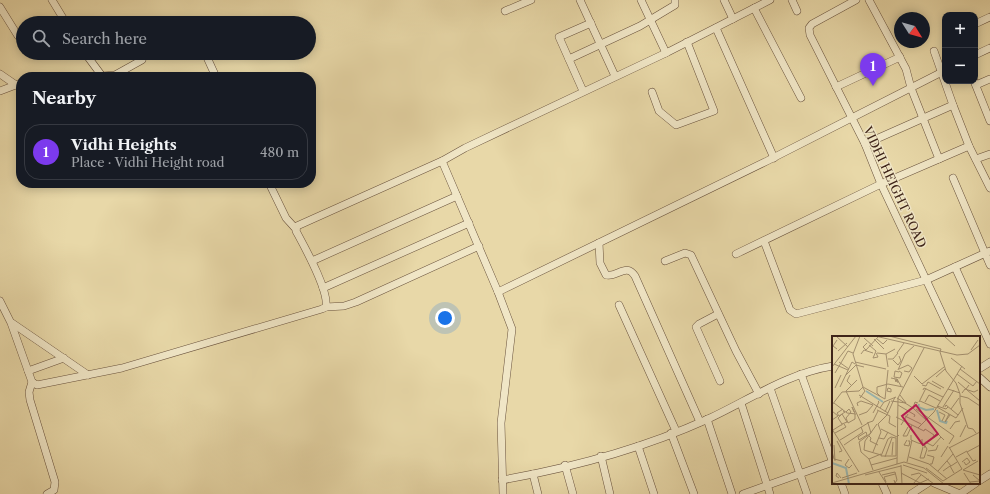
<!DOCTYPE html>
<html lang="en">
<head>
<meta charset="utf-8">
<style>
  :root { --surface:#171b24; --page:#242831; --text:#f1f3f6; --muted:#9ea1a6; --line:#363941; --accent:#7c3aed }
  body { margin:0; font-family:"Libre Caslon Text",serif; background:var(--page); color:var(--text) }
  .controls { position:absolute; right:12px; top:12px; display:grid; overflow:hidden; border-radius:8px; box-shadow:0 2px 10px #0003 }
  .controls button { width:36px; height:36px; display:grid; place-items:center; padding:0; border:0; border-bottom:1px solid var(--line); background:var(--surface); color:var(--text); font:20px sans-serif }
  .compass { position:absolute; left:894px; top:12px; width:36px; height:36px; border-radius:50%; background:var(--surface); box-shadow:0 2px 10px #0003; rotate:127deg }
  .you { position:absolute; left:445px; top:318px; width:14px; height:14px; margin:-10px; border:3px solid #fff; border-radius:50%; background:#1a73e8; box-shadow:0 0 0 6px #1a73e833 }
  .badge { display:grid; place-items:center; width:26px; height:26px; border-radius:50%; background:var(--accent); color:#fff; font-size:13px; font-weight:700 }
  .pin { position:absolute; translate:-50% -33px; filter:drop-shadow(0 1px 2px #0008) }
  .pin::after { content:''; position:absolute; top:21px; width:14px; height:12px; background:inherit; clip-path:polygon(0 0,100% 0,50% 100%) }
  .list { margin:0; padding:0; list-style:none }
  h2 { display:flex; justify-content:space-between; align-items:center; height:52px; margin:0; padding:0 16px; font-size:17px }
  h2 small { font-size:13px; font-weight:400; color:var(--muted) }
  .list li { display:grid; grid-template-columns:26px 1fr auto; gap:12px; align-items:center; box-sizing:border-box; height:56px; margin:0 8px 8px; padding:0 8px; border:1px solid var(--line); border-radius:16px }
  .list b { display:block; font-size:15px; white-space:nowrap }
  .list p { margin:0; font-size:13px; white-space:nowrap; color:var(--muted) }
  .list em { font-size:13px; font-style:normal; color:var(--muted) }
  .icon { flex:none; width:22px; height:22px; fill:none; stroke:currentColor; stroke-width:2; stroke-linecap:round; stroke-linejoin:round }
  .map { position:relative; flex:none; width:990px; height:494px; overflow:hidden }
  .search { position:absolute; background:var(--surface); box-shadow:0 2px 10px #0003; left:16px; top:16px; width:300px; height:44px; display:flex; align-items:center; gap:10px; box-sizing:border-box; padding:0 14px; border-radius:22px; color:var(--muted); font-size:15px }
  .panel { position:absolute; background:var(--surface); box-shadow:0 2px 10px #0003; left:16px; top:72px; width:300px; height:116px; border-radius:16px }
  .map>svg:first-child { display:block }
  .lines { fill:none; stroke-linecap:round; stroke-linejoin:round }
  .minor-casing { stroke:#69523d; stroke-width:8 }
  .minor { stroke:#f0e6c6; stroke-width:7 }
  .labels { text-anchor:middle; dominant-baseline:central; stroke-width:3; stroke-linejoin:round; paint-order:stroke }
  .street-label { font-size:12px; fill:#3f2519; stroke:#f0e6c6 }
  .inset-river { fill:none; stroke:#9bb8b2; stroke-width:2 }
  .inset-road { fill:none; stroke:#a4906f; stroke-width:1 }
  .view { fill:#c2185b; fill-opacity:0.15; stroke:#c2185b; stroke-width:2 }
  .inset-edge { fill:none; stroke:#3f2519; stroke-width:2 }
</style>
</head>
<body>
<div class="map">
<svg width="990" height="494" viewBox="0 0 990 494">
  <rect width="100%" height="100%" fill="#e8d8a8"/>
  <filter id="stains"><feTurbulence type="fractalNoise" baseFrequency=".005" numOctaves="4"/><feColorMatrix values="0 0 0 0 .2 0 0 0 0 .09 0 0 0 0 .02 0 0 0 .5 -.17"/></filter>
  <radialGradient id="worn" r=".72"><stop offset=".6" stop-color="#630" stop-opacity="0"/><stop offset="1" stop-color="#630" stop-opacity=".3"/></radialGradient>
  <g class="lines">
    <defs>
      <g id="minor">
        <path d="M 52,0 L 66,23"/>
        <path d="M 580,0 L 615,76"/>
        <path d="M 641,0 L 666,53"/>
        <path d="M 724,0 L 733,19"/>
        <path d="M 792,0 L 797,11"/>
        <path d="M 856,0 L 812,24 L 809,28 L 810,35 L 865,144 L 881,184 L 953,337"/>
        <path d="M 869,0 L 906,69 L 911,88 L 939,159"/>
        <path d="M 0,7 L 18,36"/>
        <path d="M 754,8 L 801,98"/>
        <path d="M 505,11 L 531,0"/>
        <path d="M 975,24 L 990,17"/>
        <path d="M 716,28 L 774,158"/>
        <path d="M 934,51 L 953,105 L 969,146 L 990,188"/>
        <path d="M 85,53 L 102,76 L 115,75 L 142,60"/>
        <path d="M 205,53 L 216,77"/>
        <path d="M 975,55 L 990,48"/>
        <path d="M 569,59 L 640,26 L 675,5 L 675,0"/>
        <path d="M 0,74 L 16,85"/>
        <path d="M 974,81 L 990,121"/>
        <path d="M 976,85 L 990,79"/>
        <path d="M 836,87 L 900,57"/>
        <path d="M 0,91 L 21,83"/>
        <path d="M 583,91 L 559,37 L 591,23"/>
        <path d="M 652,92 L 659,111 L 676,125 L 714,111 L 687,42"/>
        <path d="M 865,144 L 953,105"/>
        <path d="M 976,159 L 990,154"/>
        <path d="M 953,178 L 990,265"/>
        <path d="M 269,183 L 286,218 L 295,228"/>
        <path d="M 764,241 L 790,310 L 796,314 L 926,280 L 990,251"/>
        <path d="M 599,243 L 600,263 L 606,275 C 617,278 626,262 635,276 L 700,422"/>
        <path d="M 736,254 L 881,184 L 969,146"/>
        <path d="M 312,261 L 457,196"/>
        <path d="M 665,261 L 685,253 L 691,255 L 736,351 L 759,394"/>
        <path d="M 955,267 L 990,344"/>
        <path d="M 323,288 L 469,223"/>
        <path d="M 498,292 L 767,161 L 942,72"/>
        <path d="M 0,301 L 11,323 L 32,382 L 37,385 L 122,368 L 322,309 L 326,307 C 329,290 304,246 296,231 L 297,226 L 442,161"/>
        <path d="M 619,305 L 676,431"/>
        <path d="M 326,307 L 344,306 L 356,302 L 479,246"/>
        <path d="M 718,314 L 699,324 L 696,327 L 720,381"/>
        <path d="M 12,323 L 88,375"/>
        <path d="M 979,369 L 990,362"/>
        <path d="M 28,371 L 64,358"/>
        <path d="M 801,374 L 833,463"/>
        <path d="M 979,377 L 990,387"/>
        <path d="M 32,382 L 29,392 L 30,400 L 55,482 L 54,490 L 47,494"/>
        <path d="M 770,388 L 807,494"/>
        <path d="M 741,403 L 770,494"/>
        <path d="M 707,419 L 732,494"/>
        <path d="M 671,433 L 694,494"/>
        <path d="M 638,446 L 654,494"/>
        <path d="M 601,456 L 610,494"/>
        <path d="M 565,465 L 573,494"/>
        <path d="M 533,474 L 538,494"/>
        <path d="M 502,480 C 570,468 644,448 708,419 C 749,400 788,373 833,366"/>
        <path d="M 979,481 L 990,474"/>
        <path d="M 841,483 L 845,494"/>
        <path d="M 882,483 L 887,494"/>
        <path d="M 934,483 L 960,494"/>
        <path d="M 503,494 L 501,423 L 512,329 L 498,292 L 442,161 L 465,148 L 668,52 L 770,0"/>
        <path d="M 743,494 L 833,462"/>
        <path d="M 911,494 L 928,483"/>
        <path d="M 960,494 L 976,483"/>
      </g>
    </defs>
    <use href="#minor" class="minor-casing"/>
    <use href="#minor" class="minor"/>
  </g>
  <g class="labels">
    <g class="street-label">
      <text transform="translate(895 187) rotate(65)">VIDHI HEIGHT ROAD</text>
    </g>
  </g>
  <g transform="translate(832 336)">
    <rect width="148" height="148" fill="#e8d8a8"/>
    <path class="inset-river" d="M 34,55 L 51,66M 87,68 L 86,71 L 94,74 L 102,73M 105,74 L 108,85 L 114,87 L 115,85M 0,127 L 14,132 L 17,148"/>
    <path class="inset-road" d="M 4,0 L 16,11M 28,0 L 21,18 L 31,51M 43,0 L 125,19 L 136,18 L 148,9M 57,0 L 109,13 L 108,16M 112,0 L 123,10M 32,2 L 41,10M 42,3 L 52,13M 45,3 L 51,8 L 55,4M 35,7 L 31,11 L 34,14 L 46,1M 37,9 L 44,15 L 41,22 L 46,21 L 44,17M 5,13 L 1,10 L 5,4M 139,14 L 146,4M 6,15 L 15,7M 108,16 L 114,35 L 124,47 L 128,58 L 128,67 L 136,92 L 141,93 L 144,97M 45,17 L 54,18 L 63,13M 65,17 L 72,7M 29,18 L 32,14 L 41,17M 54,18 L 56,31M 119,22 L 133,33M 56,23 L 61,23 L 66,17M 61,24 L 66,29 L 69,25 L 67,20M 7,26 L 17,33M 23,26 L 54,33M 2,28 L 16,34M 0,31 L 24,0M 67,33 L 76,29 L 80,32 L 77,36 L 72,35M 128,33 L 148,48M 66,34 L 73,18 L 82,10M 67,36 L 63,35 L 62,41 L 68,42 L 70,37 L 67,35M 3,37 L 16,15 L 21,17M 125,38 L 141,50 L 145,45M 14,39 L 24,29 L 32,31M 18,39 L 15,45 L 19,49M 82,40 L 90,48 L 112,31M 104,41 L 113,33M 59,42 L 64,43 L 65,43 L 64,46 L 63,43M 25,44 L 14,55 L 30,89M 100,45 L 112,52M 126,46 L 134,53 L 137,49M 66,47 L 65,43 L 69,50M 90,49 L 94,50 L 96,46 L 109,53M 8,51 L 20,26 L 23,28M 3,52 L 9,39M 56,52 L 59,53 L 59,56 L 55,55 ZM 116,53 L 128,57M 91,54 L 92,52 L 111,61M 135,54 L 148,65M 130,57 L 133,53 L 142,56 L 146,54M 27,59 L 56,77M 128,60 L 136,62 L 148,70M 49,61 L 45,57 L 45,51 L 56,48 L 71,51M 28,62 L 33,55 L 31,52M 65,62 L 81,72M 59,65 L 74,67 L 68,59M 88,65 L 104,72M 87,66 L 94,52M 93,66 L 97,59 L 108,65M 2,67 L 15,77 L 24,78M 86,67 L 83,66 L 81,72 L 94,84M 0,69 L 10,56 L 27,55 L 31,51 L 53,63 L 56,34M 66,69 L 83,79 L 82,81M 26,70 L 25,67 L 29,65 L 41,69 L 35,76 L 27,79M 105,70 L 114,73 L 116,71M 105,71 L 124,82 L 131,72M 111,71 L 122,54M 113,71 L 114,69 L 126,79M 48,72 L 52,66 L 64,61M 11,73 L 5,77 L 7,80 L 13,76 L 11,75M 84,73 L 122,100 L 117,108M 119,73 L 127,62M 45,74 L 58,80 L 57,87 L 64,91M 0,75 L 6,80 L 0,84M 14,76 L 17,73 L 19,76 L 14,82 L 16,87 L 23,83 L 23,78M 53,76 L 58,65M 107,76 L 113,79 L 110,85M 22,77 L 23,77 L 20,71 L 22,76M 41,77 L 47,66 L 46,65M 117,78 L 113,86 L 118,79M 73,80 L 89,88M 64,81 L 86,92 L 102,76 L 130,30M 35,87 L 41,85 L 46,75M 45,88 L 33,105 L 32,114 L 49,119M 46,88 L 55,79 L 63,61M 69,89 L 76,78M 76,91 L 71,100 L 75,100 L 80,89M 86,92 L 92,95 L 93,93 L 102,99 L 101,101M 0,93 L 27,136M 49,93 L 65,101 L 67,99M 118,93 L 123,86 L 128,85M 1,94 L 9,89 L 10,89 L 10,88 L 15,86 L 10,78 L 6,82 L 10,88M 34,96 L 35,99 L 27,104 L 26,101 ZM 3,97 L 14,91 L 12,88M 79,99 L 79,104 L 86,107 L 90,108 L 90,103M 37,100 L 39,102 L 38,105 L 46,109M 102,100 L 105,97 L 112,104M 59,101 L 64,102 L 64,120 L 49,120 L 56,103 ZM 128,101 L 134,89M 47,102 L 52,103 L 56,96M 8,104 L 36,87 L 39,97 L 27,106 L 29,116 L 37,123 L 41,134M 75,104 L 72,109 L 77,110 L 78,105 L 76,105M 5,105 L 10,115 L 7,116M 93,106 L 101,110 L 109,101M 2,109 L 3,125M 12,109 L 31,96 L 29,91M 91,111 L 88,122 L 92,122 L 95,113 L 92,108 L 93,112M 117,111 L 130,133M 117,112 L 148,96M 0,115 L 2,123 L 10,125M 96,115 L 104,114 L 106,109M 41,116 L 49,96 L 46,88M 60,119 L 61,106M 95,119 L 102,121 L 100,128 L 98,128M 53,121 L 60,102M 77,121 L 97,128 L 115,143M 109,121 L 116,110M 124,121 L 135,115M 17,123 L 13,129 L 17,132 L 20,129M 37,123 L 49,118M 144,124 L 141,125 L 135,116 L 148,109M 115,125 L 119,130 L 125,126M 75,126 L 80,104M 130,126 L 135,122 L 138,126 L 134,129 L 132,126M 65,128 L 66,62 L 92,12M 39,129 L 65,122M 69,129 L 70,148M 71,129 L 95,137M 94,132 L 111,145 L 130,133M 131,134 L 146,125M 131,134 L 148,139M 106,135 L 121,118M 111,135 L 118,130 L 122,137M 47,136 L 54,147M 69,137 L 88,147 L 97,143M 132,137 L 139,148M 33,139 L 69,130M 50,139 L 63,136 L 65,144 L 63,147 L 62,144M 79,139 L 87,137 L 102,148M 7,142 L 4,140 L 5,137 L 9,142M 10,142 L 25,137M 54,146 L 52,141 L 63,138M 138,146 L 148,145 L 141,139M 0,147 L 72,126 L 92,132 L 112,148M 81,148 L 89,139"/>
    <path class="view" d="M 84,69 L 106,98 L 91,109 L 70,80 Z"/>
    <rect width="148" height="148" class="inset-edge"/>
  </g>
  <rect width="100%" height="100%" filter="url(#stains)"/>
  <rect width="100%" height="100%" fill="url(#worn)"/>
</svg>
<div class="controls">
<button>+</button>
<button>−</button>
</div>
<svg class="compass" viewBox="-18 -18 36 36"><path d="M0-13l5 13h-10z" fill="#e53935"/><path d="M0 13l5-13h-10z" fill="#9ea1a6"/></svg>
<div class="you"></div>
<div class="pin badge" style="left:873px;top:86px">1</div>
<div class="search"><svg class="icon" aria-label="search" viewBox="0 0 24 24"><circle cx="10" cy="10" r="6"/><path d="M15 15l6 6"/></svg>Search here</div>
<section class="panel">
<h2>Nearby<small></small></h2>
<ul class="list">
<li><span class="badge">1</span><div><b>Vidhi Heights</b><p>Place · Vidhi Height road</p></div><em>480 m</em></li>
</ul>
</section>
</div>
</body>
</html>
